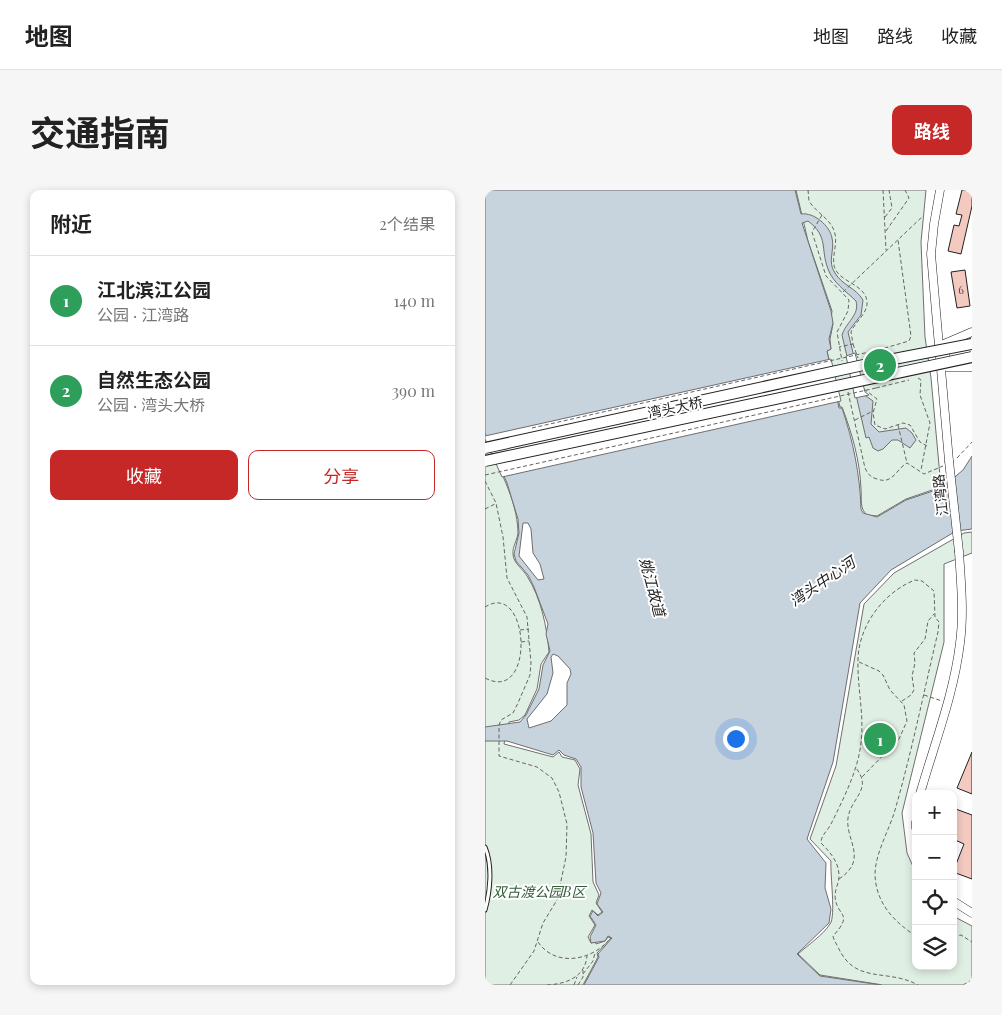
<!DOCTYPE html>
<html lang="zh">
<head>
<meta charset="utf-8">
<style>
  :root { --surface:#fff; --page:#f6f6f6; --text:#222; --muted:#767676; --line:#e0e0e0; --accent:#c62828 }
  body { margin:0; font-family:"Playfair Display","Noto Sans SC",serif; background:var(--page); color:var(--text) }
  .controls { position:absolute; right:15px; bottom:15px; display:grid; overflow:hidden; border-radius:10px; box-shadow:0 2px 8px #0003 }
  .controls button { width:45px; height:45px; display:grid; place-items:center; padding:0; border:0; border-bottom:1px solid var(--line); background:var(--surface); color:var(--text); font:25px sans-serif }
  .you { position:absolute; left:250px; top:548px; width:18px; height:18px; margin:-12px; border:4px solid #fff; border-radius:50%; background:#1a73e8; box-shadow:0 0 0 8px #1a73e833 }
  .badge { display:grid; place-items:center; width:32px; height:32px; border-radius:50%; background:var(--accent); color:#fff; font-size:16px; font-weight:700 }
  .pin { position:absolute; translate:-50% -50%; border:2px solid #fff; box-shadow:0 1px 5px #0006 }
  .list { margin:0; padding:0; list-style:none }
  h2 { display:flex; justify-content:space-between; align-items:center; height:65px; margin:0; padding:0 20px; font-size:21px }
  h2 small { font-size:16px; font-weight:400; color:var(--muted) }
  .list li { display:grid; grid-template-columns:32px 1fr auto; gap:15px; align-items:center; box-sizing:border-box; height:90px; padding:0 20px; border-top:1px solid var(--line) }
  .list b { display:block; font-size:19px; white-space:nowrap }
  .list p { margin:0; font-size:16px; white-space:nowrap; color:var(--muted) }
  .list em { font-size:16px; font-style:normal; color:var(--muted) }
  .actions { display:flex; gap:10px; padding:15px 20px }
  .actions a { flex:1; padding:11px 0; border:1px solid var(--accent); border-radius:10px; text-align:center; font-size:18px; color:var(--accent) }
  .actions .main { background:var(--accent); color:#fff }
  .icon { flex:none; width:28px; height:28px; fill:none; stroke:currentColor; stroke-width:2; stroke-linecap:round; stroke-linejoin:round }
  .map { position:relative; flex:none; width:487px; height:795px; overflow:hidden; border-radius:10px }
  header { display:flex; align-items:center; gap:30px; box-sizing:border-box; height:70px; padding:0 25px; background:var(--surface); border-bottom:1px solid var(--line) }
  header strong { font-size:24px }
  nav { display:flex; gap:28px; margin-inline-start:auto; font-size:18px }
  .intro { display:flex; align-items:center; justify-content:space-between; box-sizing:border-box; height:120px; padding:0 30px }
  h1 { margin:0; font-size:35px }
  .button { padding:12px 22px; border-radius:10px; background:var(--accent); color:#fff; font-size:18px; font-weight:700 }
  main { display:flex; gap:30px; padding:0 30px }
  aside { flex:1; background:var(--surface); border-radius:10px; box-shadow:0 2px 8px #0003 }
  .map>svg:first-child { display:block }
  .green { fill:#e0efe3; stroke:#6f6f6f }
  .water { fill:#c7d3dd; stroke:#6f6f6f; fill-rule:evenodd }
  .pier { fill:#fff; stroke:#6f6f6f }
  .building { fill:#f3c9c0; stroke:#222 }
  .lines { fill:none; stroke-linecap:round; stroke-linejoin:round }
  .service-casing { stroke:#222; stroke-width:5 }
  .tertiary-casing { stroke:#222; stroke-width:9 }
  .path { stroke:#646464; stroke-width:1; stroke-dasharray:4 2.5; stroke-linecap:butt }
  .service { stroke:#fff; stroke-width:3 }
  .tertiary { stroke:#fff; stroke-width:8 }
  .tertiary-bridge-casing { stroke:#222; stroke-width:9; stroke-linecap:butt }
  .primary-bridge-casing { stroke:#222; stroke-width:12; stroke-linecap:butt }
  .path-bridge { stroke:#646464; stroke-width:1; stroke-dasharray:4 2.5; stroke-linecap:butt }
  .tertiary-bridge { stroke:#fff; stroke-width:8 }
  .primary-bridge { stroke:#fff; stroke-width:10 }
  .labels { text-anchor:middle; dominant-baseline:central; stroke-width:4; stroke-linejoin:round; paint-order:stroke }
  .number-label { font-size:11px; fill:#564c4a }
  .street-label { font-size:14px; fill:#222; stroke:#fff }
  .park-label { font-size:14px; font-style:italic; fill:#2f5e38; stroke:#fff }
  .water-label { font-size:15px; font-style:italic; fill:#222; stroke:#fff }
</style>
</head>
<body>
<header>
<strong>地图</strong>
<nav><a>地图</a><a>路线</a><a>收藏</a></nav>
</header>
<div class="intro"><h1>交通指南</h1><a class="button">路线</a></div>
<main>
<aside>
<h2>附近<small>2个结果</small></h2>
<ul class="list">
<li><span class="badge" style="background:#2e9e5b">1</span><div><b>江北滨江公园</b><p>公园 · 江湾路</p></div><em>140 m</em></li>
<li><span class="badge" style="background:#2e9e5b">2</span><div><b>自然生态公园</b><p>公园 · 湾头大桥</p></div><em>390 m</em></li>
</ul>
<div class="actions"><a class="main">收藏</a><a>分享</a></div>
</aside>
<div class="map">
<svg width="487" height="795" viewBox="0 0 487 795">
  <rect width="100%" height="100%" fill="#fff"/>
  <g class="green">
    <path d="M 311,0 L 441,0 L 436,52 L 440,147 L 446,188 L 456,297 L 421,309 L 392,326 L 382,325 C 374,318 377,309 376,299 C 375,271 367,243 357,217 L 355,217 L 342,161 L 346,159 L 345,149 L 348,134 L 346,129 L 347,121 L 323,51 Z"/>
    <path d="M 0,248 C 13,277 32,309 33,342 C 33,349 27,357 28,364 C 28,373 38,379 42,386 C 56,408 62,437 64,462 L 56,474 L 52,499 L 40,525 L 34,530 L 24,532 L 19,554 L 68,567 L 74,562 L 77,567 L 90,570 L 95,579 L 93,595 L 106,644 L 108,692 L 114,705 L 111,713 L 117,722 L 113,725 L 107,720 L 104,726 L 110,735 L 103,747 L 106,753 L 110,752 L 111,754 L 120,751 L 123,747 L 126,748 L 112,763 L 113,767 L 98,795 L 0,795 Z"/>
    <path d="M 487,342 L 487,363 L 459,374 L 459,452 L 417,623 L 422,663 L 431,683 L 431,776 L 468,776 L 468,726 L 487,736 L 487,795 L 398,795 L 335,785 L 313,764 C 323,755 338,745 345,734 C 351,726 345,685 346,671 L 325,649 L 351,576 L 379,414 L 409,383 L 479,343 Z"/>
  </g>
  <path class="water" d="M 0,0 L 310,0 L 316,24 C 329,22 345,36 347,48 C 350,60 342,72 350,83 C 357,95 371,98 378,110 L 376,125 L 363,142 L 378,204 L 388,211 L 386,234 L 394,242 L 421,238 L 427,243 L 431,250 L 425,258 L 413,250 L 407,250 L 398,259 L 393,261 L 388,258 L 384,247 L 381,248 L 357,145 C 361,132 375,125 371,111 C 361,101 348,93 343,79 C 335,58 344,47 323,31 L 317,33 L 346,121 L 348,133 L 344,149 L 346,159 L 342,161 L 354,218 L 357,218 C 368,251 375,284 376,319 L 378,323 L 392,327 L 421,310 L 457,298 L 478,280 L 487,266 L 487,339 L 471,341 L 406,380 L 375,413 L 348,572 L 322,649 L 341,673 L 340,698 L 346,719 L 344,733 L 312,764 L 335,786 L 396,795 L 99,795 L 114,767 L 113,764 L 127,748 L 123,746 L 120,751 L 106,753 L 105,747 L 111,735 L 105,726 L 108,721 L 113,726 L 118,722 L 112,714 L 116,703 L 111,693 L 108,643 L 96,597 L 96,577 L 91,569 L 79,565 L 74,560 L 68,565 L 22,551 L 0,551 L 0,537 L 35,532 L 41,525 L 54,499 L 58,475 L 65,461 L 61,444 L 63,434 L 49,397 L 43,385 L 31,371 L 29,364 L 34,343 L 33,329 L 22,293 L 0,243 ZM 38,333 L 43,333 L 46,339 L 48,363 L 55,374 L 59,389 L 53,390 L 34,366 ZM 68,464 L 73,466 L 85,479 L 86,484 L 82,493 L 82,515 L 66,531 L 44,538 L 42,529 L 62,504 L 68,483 L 66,467 Z"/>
  <g class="pier">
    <path d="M 370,163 L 380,202 L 384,205 L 370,208 L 361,166 Z"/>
    <path d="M 346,169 L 356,211 L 17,287 L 0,249 L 0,246 Z"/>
  </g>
  <g class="building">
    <path d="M 477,0 L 487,0 L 487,16 L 476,64 L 463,61 L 469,35 L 474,36 L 477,25 L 471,24 Z"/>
    <path d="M 480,80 L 485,116 L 472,118 L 466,82 Z"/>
    <path d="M 487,562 L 487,604 L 472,598 Z"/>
    <path d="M 468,618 L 487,625 L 487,689 L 468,682 L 479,654 L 468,649 Z"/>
  </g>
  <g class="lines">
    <defs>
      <path id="service" d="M 0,657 C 8,676 5,702 0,720"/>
      <g id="tertiary">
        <path d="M 455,0 L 449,34 L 446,64 L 464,271"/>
        <path d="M 487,142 L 459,154 L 462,177 L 487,177"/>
        <path d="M 435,604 C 449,555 469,504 475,453 C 479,423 476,392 474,362"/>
        <path d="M 431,632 L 431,638"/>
        <path d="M 468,711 L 487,723"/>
      </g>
    </defs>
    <use href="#service" class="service-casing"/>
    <use href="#tertiary" class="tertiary-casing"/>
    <g class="path">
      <path d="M 323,0 L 324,11 C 332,24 347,29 350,44 C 353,57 344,71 352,82 C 360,93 381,96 382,112 C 383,123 370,132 366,142 L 368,154 L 354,157"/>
      <path d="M 398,0 L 401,60"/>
      <path d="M 337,25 L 327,42 L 341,86 L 364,110 L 363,121 L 352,142 L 357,171"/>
      <path d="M 400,27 L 407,18 L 404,0"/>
      <path d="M 401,41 L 424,8 L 420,0"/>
      <path d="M 358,102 L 438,26"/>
      <path d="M 368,154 L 373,168"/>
      <path d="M 393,160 L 424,151 L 426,146 L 413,50"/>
      <path d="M 433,188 L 436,190 L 435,205 L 445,233 L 436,280"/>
      <path d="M 391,198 L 424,190"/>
      <path d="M 379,199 L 392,209 L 388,223 L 390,235 L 400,239 L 418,233 L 425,235 L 435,252 L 442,256"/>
      <path d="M 363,202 L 380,278 C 383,284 385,287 392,289 C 408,295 411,279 422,273 L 439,284 L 458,276"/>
      <path d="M 370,230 L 388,221"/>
      <path d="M 413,235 L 422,273"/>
      <path d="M 472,268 L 487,252"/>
      <path d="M 0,291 L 11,313 L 18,347 L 22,388 L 42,427 L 46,473 L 45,485 L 33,513 L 28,523 L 16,530 L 14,535 L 14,566 L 52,577 L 67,588 L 74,602 L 82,634 L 81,667 L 72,710 L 58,733 L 49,761 L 25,795"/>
      <path d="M 0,319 L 10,314"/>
      <path d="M 0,417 C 45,389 51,515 0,488"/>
      <path d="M 35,440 L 44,439"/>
      <path d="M 36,452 L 44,451"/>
      <path d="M 374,472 L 394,481 L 398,485 L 405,500 L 419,515 L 422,531 L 414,549 L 377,587"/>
      <path d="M 439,505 L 457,511"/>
      <path d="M 417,511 L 426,505 L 429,500 L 427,486 L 430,473 L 429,463 L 440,449 L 443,431 L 449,424"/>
      <path d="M 354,689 C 384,669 360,650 363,628 C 366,607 388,600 371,578"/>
      <path d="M 431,746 C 409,732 391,713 390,685 C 390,663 404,641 410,620 C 427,561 439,501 453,442 L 454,432 L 450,427 L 449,401 L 437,391 L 430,390 C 399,402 374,435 373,469 C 372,506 383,534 372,573 C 366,594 355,616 345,636 C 341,642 336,646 336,653 C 345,662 354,672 354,686 C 354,693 350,699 350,706 C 351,727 370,722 348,746 C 349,751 351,753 353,757 C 370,795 402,778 433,795"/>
      <path d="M 468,747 L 476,745 L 487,752"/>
      <path d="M 53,752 C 70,777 105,771 123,751"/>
      <path d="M 98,784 L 108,771 L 110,763"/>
      <path d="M 62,795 C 80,794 100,788 102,766"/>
      <path d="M 89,795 L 92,787"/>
      <path d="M 93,795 L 98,787 L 98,780"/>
      <path d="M 478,795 L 487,790"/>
    </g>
    <use href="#service" class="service"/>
    <use href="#tertiary" class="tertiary"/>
    <defs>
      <path id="tertiary-bridge" d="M 464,271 L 474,362"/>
      <g id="primary-bridge">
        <path d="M 0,258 L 383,174 L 487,154"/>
        <path d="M 0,271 L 487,167"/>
      </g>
    </defs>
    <use href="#tertiary-bridge" class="tertiary-bridge-casing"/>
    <use href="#primary-bridge" class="primary-bridge-casing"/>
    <g class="path-bridge">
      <path d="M 47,238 L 393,160"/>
      <path d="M 0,285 L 391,198"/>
    </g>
    <use href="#tertiary-bridge" class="tertiary-bridge"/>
    <use href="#primary-bridge" class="primary-bridge"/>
  </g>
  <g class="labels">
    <g class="number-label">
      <text x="476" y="99">6</text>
    </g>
    <g class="street-label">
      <text transform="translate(190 217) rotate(-12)">湾头大桥</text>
      <text transform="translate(455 305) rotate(-96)">江湾路</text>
    </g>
    <g class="park-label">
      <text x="54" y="701">双古渡公园B区</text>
    </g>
    <g class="water-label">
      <text transform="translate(337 391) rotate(-34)">湾头中心河</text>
      <text transform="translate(168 397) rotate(75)">姚江故道</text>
    </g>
  </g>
</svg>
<div class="controls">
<button>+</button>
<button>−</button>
<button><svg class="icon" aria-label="locate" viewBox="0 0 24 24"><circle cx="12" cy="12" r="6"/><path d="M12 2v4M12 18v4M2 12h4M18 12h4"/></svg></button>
<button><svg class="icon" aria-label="layers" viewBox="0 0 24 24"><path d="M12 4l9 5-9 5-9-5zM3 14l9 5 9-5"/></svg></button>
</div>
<div class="you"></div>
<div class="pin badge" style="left:395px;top:549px;background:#2e9e5b">1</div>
<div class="pin badge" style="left:395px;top:175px;background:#2e9e5b">2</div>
</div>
</main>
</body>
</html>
